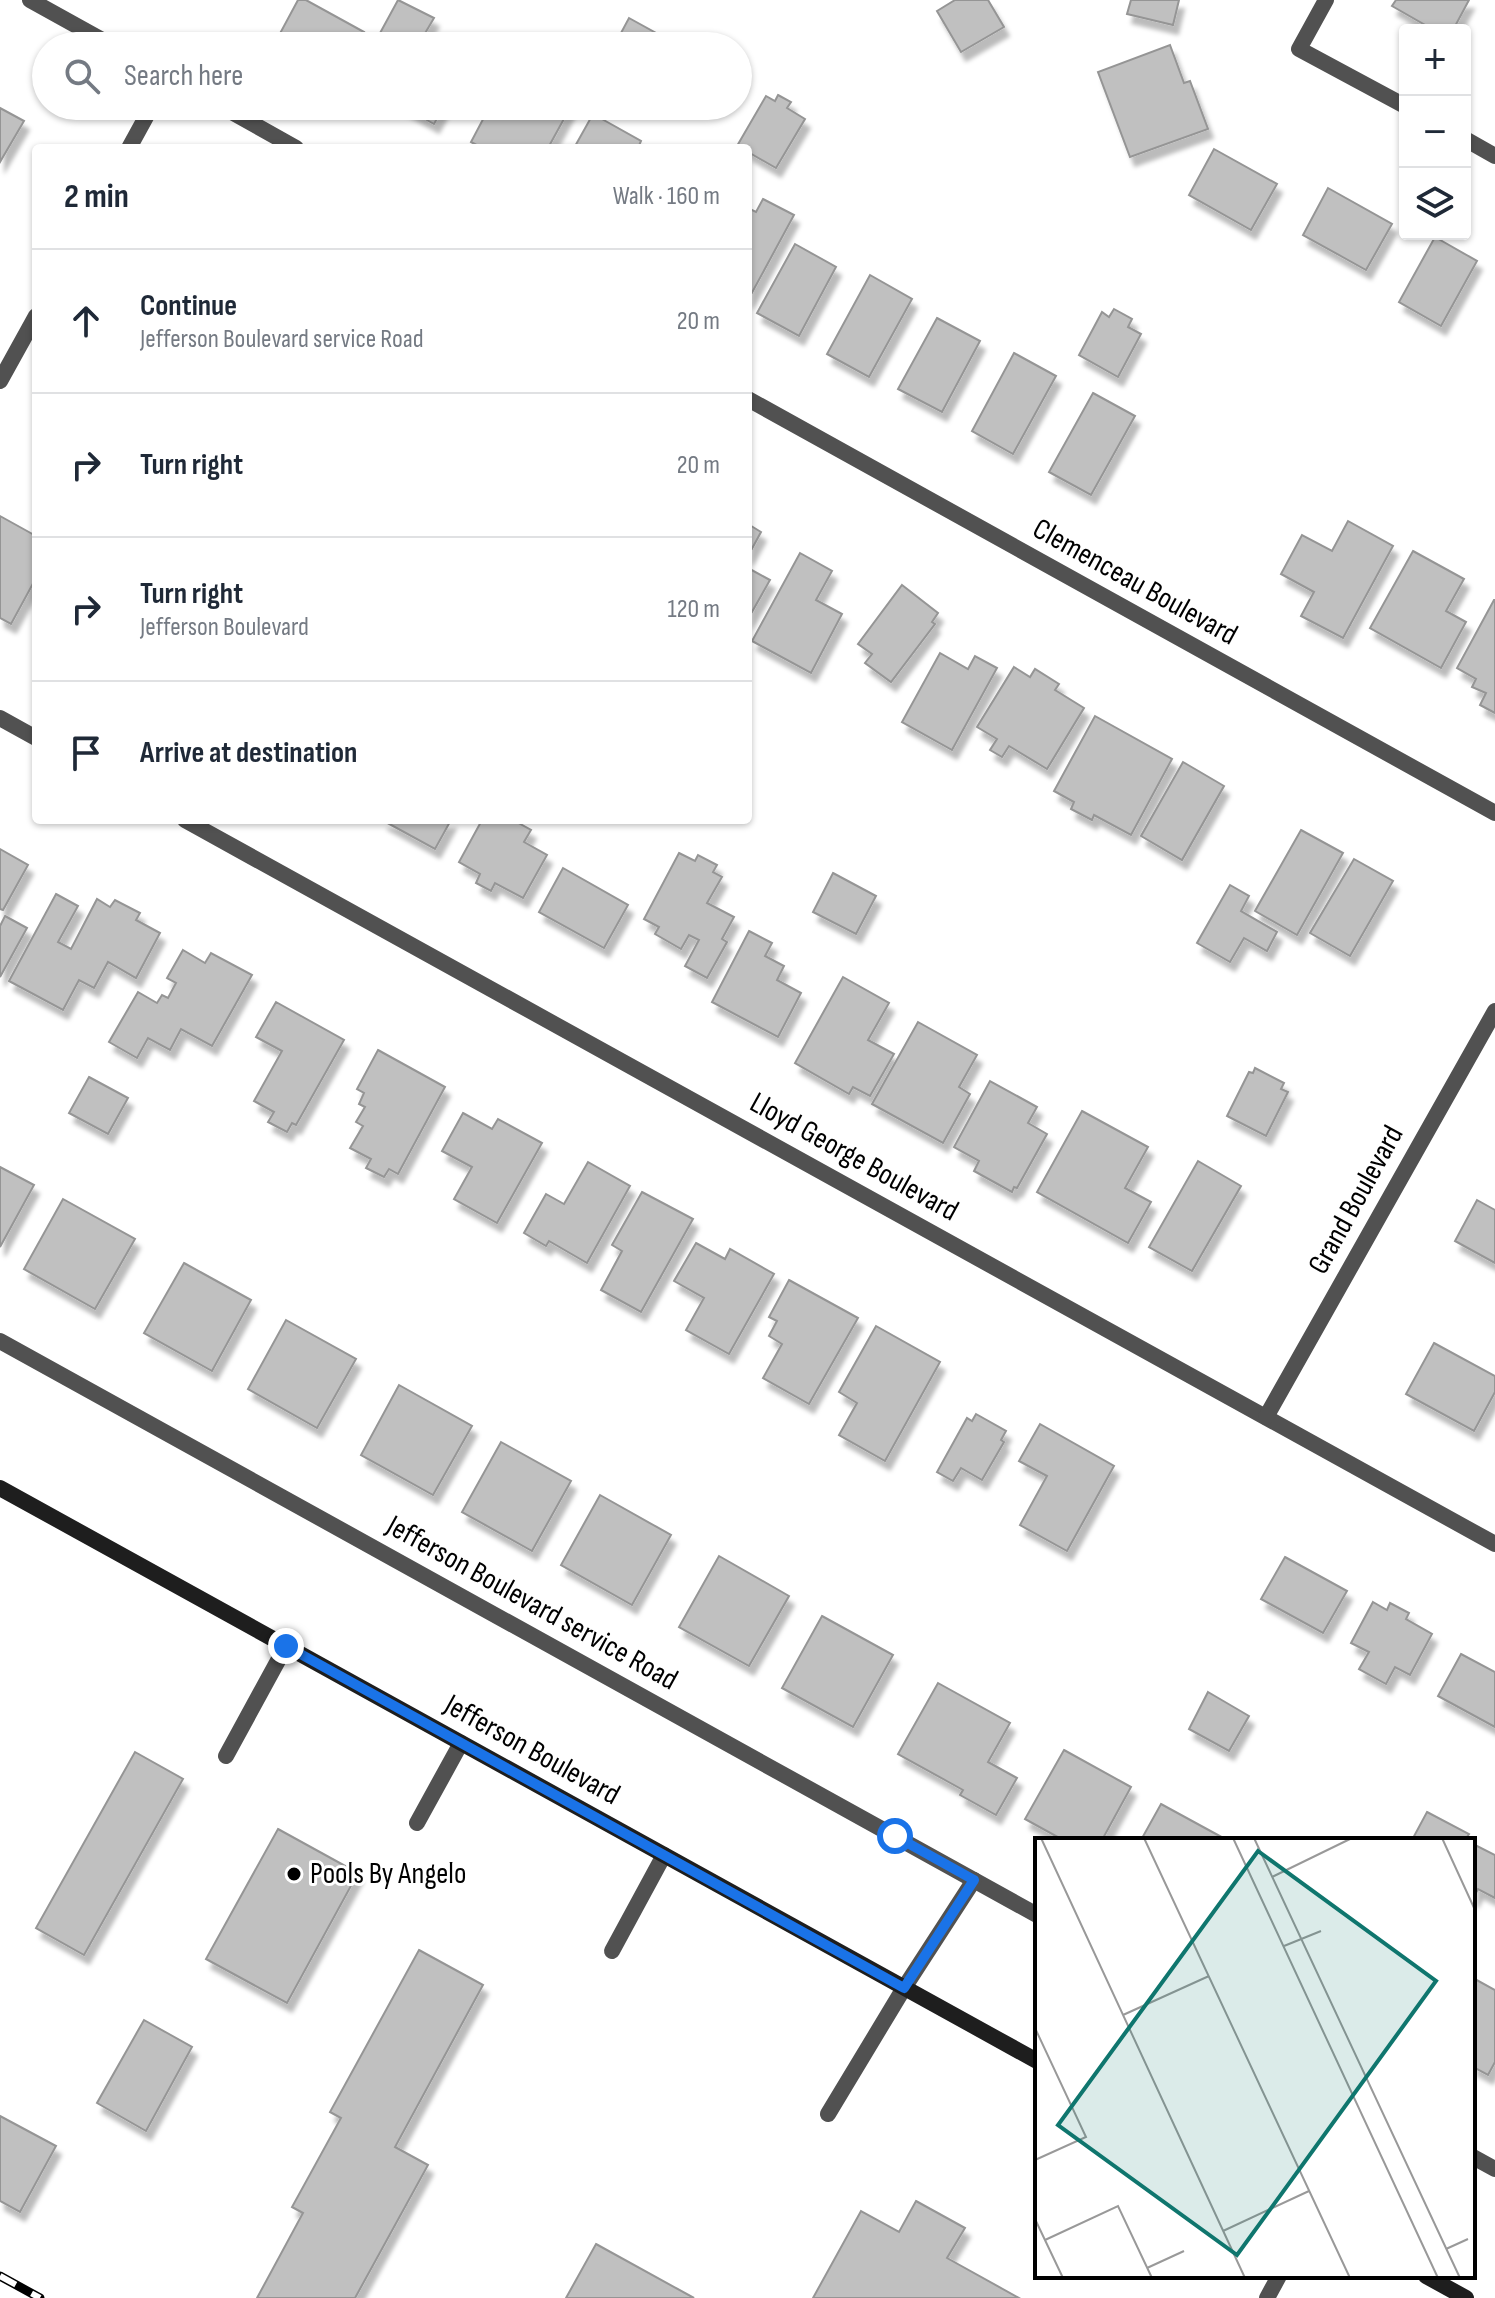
<!DOCTYPE html>
<html lang="en">
<head>
<meta charset="utf-8">
<style>
  :root { --surface:#fff; --page:#f6f6f7; --text:#1f2937; --muted:#747a83; --line:#e0e1e3 }
  body { margin:0; font-family:"Sofia Sans Condensed",sans-serif; background:var(--page); color:var(--text) }
  .controls { position:absolute; right:24px; top:24px; display:grid; overflow:hidden; border-radius:8px; box-shadow:0 2px 6px #0004 }
  .controls button { width:72px; height:72px; display:grid; place-items:center; padding:0; border:0; border-bottom:2px solid var(--line); background:var(--surface); color:var(--text); font:40px sans-serif }
  .stop { position:absolute; width:24px; height:24px; margin:-18px; border:6px solid #1a73e8; border-radius:50%; background:#fff }
  .stop.end { background:#1a73e8; border-color:#fff; box-shadow:0 2px 8px #0008 }
  .list { margin:0; padding:0; list-style:none }
  h2 { display:flex; justify-content:space-between; align-items:center; height:104px; margin:0; padding:0 32px; font-size:34px }
  h2 small { font-size:26px; font-weight:400; color:var(--muted) }
  .list li { display:grid; grid-template-columns:52px 1fr auto; gap:24px; align-items:center; box-sizing:border-box; height:144px; padding:0 32px; border-top:2px solid var(--line) }
  .list b { display:block; font-size:30px; white-space:nowrap }
  .list p { margin:0; font-size:26px; white-space:nowrap; color:var(--muted) }
  .list em { font-size:26px; font-style:normal; color:var(--muted) }
  .icon { flex:none; width:44px; height:44px; fill:none; stroke:currentColor; stroke-width:2; stroke-linecap:round; stroke-linejoin:round }
  .map { position:relative; flex:none; width:1495px; height:2298px; overflow:hidden }
  .search { position:absolute; background:var(--surface); box-shadow:0 2px 6px #0004; left:32px; top:32px; width:720px; height:88px; display:flex; align-items:center; gap:20px; box-sizing:border-box; padding:0 28px; border-radius:44px; color:var(--muted); font-size:30px }
  .panel { position:absolute; background:var(--surface); box-shadow:0 2px 6px #0004; left:32px; top:144px; width:720px; height:680px; border-radius:8px }
  .map>svg:first-child { display:block }
  .building { fill:#c0c0c0; stroke:#959595; stroke-width:2; filter:url(#shadow) }
  .lines { fill:none; stroke-linecap:round; stroke-linejoin:round }
  .lane { stroke:#515151; stroke-width:16 }
  .street { stroke:#515151; stroke-width:16 }
  .secondary { stroke:#1e1e1e; stroke-width:16 }
  .rail-casing { stroke:#000; stroke-width:9 }
  .rail { stroke:#fff; stroke-width:6; stroke-dasharray:18; stroke-linecap:butt }
  .route { stroke:#1a73e8; stroke-width:10 }
  .poi-dot { fill:#000; stroke:#fff; stroke-width:3 }
  .labels { text-anchor:middle; dominant-baseline:central; stroke-width:6; stroke-linejoin:round; paint-order:stroke }
  .street-label { font-size:30px; fill:#000; stroke:#fff }
  .poi-label { font-size:30px; fill:#000; stroke:#fff; text-anchor:start }
  .inset-road { fill:none; stroke:#999; stroke-width:2 }
  .view { fill:#0f766e; fill-opacity:0.15; stroke:#0f766e; stroke-width:4 }
  .inset-edge { fill:none; stroke:#000; stroke-width:4 }
</style>
</head>
<body>
<div class="map">
<svg width="1495" height="2298" viewBox="0 0 1495 2298">
  <defs>
    <filter id="shadow"><feDropShadow dx="5" dy="9" stdDeviation="2" flood-color="#0004"/></filter>
  </defs>
  <rect width="100%" height="100%" fill="#fff"/>
  <g class="building">
    <path d="M 298,0 L 306,0 L 364,32 L 356,46 L 289,46 L 277,39 Z"/>
    <path d="M 398,0 L 434,18 L 424,35 L 438,42 L 436,46 L 395,46 L 379,35 Z"/>
    <path d="M 955,0 L 988,0 L 1004,27 L 961,52 L 937,11 Z"/>
    <path d="M 1131,0 L 1179,0 L 1173,25 L 1127,14 Z"/>
    <path d="M 1396,0 L 1469,0 L 1453,30 L 1434,30 L 1392,6 Z"/>
    <path d="M 629,18 L 665,38 L 661,46 L 614,46 Z"/>
    <path d="M 1170,45 L 1184,83 L 1190,81 L 1208,129 L 1130,157 L 1098,72 Z"/>
    <path d="M 778,95 L 791,102 L 787,108 L 805,119 L 776,168 L 748,152 L 748,148 L 737,146 L 766,96 L 775,101 Z"/>
    <path d="M 402,106 L 444,106 L 434,124 Z"/>
    <path d="M 490,106 L 506,108 L 571,106 L 548,148 L 482,148 L 471,142 Z"/>
    <path d="M 0,108 L 24,121 L 0,162 Z"/>
    <path d="M 593,114 L 641,141 L 638,148 L 574,148 Z"/>
    <path d="M 1214,149 L 1277,184 L 1251,230 L 1189,195 Z"/>
    <path d="M 1328,188 L 1392,224 L 1366,270 L 1303,235 Z"/>
    <path d="M 763,199 L 794,215 L 748,300 L 748,208 L 756,212 Z"/>
    <path d="M 1435,237 L 1477,261 L 1441,326 L 1399,302 Z"/>
    <path d="M 795,244 L 836,267 L 799,336 L 757,313 Z"/>
    <path d="M 870,275 L 912,299 L 869,377 L 827,354 Z"/>
    <path d="M 1114,309 L 1132,319 L 1128,327 L 1141,334 L 1118,377 L 1079,355 L 1102,312 L 1109,317 Z"/>
    <path d="M 937,318 L 980,341 L 942,412 L 898,389 Z"/>
    <path d="M 1014,353 L 1056,376 L 1013,454 L 972,431 Z"/>
    <path d="M 1093,393 L 1135,416 L 1091,495 L 1049,472 Z"/>
    <path d="M 0,516 L 36,536 L 36,578 L 11,624 L 0,618 Z"/>
    <path d="M 1348,521 L 1393,546 L 1343,638 L 1301,616 L 1314,592 L 1281,574 L 1302,535 L 1332,551 Z"/>
    <path d="M 748,524 L 761,532 L 748,556 Z"/>
    <path d="M 1413,551 L 1464,579 L 1446,611 L 1466,622 L 1441,668 L 1370,628 Z"/>
    <path d="M 800,553 L 832,571 L 816,600 L 842,614 L 811,673 L 752,641 Z"/>
    <path d="M 748,568 L 770,580 L 748,619 Z"/>
    <path d="M 902,585 L 938,613 L 932,622 L 935,624 L 891,682 L 865,663 L 872,654 L 858,644 Z"/>
    <path d="M 1494,600 L 1495,600 L 1495,713 L 1480,705 L 1486,693 L 1472,687 L 1476,679 L 1457,668 Z"/>
    <path d="M 940,653 L 968,669 L 975,656 L 997,668 L 952,750 L 902,722 Z"/>
    <path d="M 1014,667 L 1030,677 L 1035,669 L 1059,684 L 1055,690 L 1084,708 L 1047,769 L 1009,746 L 1002,757 L 990,750 L 997,739 L 977,727 Z"/>
    <path d="M 1095,716 L 1172,759 L 1131,835 L 1094,815 L 1092,820 L 1071,809 L 1074,802 L 1054,791 Z"/>
    <path d="M 1183,762 L 1224,786 L 1182,860 L 1141,836 Z"/>
    <path d="M 382,820 L 451,820 L 435,849 Z"/>
    <path d="M 482,820 L 513,820 L 531,830 L 524,842 L 547,855 L 523,898 L 495,883 L 491,891 L 476,883 L 480,874 L 459,862 Z"/>
    <path d="M 1301,830 L 1343,853 L 1297,935 L 1255,911 Z"/>
    <path d="M 0,849 L 28,865 L 3,910 L 0,909 Z"/>
    <path d="M 679,853 L 695,861 L 698,855 L 717,865 L 713,872 L 722,877 L 707,903 L 734,917 L 722,939 L 727,942 L 707,978 L 685,966 L 699,940 L 689,935 L 681,949 L 655,934 L 659,927 L 644,919 Z"/>
    <path d="M 1354,859 L 1393,881 L 1350,956 L 1310,933 Z"/>
    <path d="M 563,868 L 628,905 L 604,948 L 539,912 Z"/>
    <path d="M 833,873 L 876,896 L 856,934 L 813,912 Z"/>
    <path d="M 1230,885 L 1249,896 L 1241,911 L 1277,932 L 1267,951 L 1244,938 L 1230,962 L 1197,943 Z"/>
    <path d="M 56,894 L 78,906 L 58,942 L 71,949 L 97,899 L 110,907 L 115,900 L 140,913 L 136,920 L 160,933 L 136,978 L 108,962 L 94,988 L 79,980 L 63,1010 L 9,981 Z"/>
    <path d="M 5,916 L 27,928 L 0,977 L 0,926 Z"/>
    <path d="M 749,931 L 772,943 L 765,956 L 784,966 L 777,980 L 801,993 L 778,1037 L 712,1002 Z"/>
    <path d="M 183,950 L 205,963 L 211,953 L 252,975 L 212,1046 L 181,1029 L 170,1050 L 148,1038 L 137,1058 L 109,1042 L 138,992 L 157,1003 L 162,995 L 168,998 L 176,983 L 167,978 Z"/>
    <path d="M 843,977 L 889,1003 L 868,1040 L 894,1054 L 870,1096 L 853,1087 L 849,1094 L 795,1063 Z"/>
    <path d="M 276,1002 L 344,1040 L 296,1125 L 292,1123 L 287,1132 L 268,1122 L 274,1112 L 254,1101 L 282,1051 L 256,1037 Z"/>
    <path d="M 918,1022 L 977,1055 L 959,1087 L 970,1094 L 943,1143 L 872,1104 Z"/>
    <path d="M 378,1050 L 445,1087 L 398,1174 L 389,1169 L 384,1177 L 366,1168 L 371,1159 L 350,1148 L 363,1126 L 356,1122 L 365,1107 L 359,1104 L 364,1093 L 357,1089 Z"/>
    <path d="M 1255,1068 L 1284,1083 L 1281,1089 L 1288,1092 L 1266,1136 L 1227,1116 L 1249,1072 L 1253,1073 Z"/>
    <path d="M 89,1077 L 128,1098 L 108,1134 L 69,1113 Z"/>
    <path d="M 990,1081 L 1037,1107 L 1028,1123 L 1047,1134 L 1017,1188 L 1014,1187 L 1012,1192 L 974,1171 L 979,1161 L 954,1147 Z"/>
    <path d="M 1082,1111 L 1148,1147 L 1125,1188 L 1151,1202 L 1128,1243 L 1037,1192 Z"/>
    <path d="M 463,1113 L 492,1129 L 498,1119 L 542,1143 L 497,1223 L 454,1199 L 472,1167 L 442,1151 Z"/>
    <path d="M 1198,1161 L 1241,1186 L 1192,1271 L 1149,1247 Z"/>
    <path d="M 588,1162 L 630,1186 L 587,1263 L 549,1241 L 546,1246 L 524,1233 L 546,1194 L 564,1204 Z"/>
    <path d="M 0,1167 L 34,1185 L 0,1247 Z"/>
    <path d="M 642,1192 L 693,1219 L 641,1312 L 601,1290 L 622,1251 L 612,1245 Z"/>
    <path d="M 63,1199 L 135,1239 L 95,1309 L 24,1269 Z"/>
    <path d="M 1477,1200 L 1495,1210 L 1495,1263 L 1455,1241 Z"/>
    <path d="M 696,1243 L 725,1259 L 730,1249 L 774,1274 L 729,1354 L 686,1330 L 704,1298 L 674,1281 Z"/>
    <path d="M 184,1263 L 251,1300 L 212,1371 L 144,1333 Z"/>
    <path d="M 789,1280 L 858,1318 L 809,1404 L 763,1378 L 782,1344 L 769,1336 L 777,1321 L 769,1317 Z"/>
    <path d="M 286,1320 L 356,1359 L 317,1428 L 248,1389 Z"/>
    <path d="M 876,1326 L 940,1362 L 885,1461 L 839,1435 L 857,1403 L 839,1392 Z"/>
    <path d="M 1434,1343 L 1495,1376 L 1495,1392 L 1474,1431 L 1406,1394 Z"/>
    <path d="M 399,1385 L 472,1426 L 433,1495 L 361,1455 Z"/>
    <path d="M 976,1414 L 1006,1431 L 1001,1440 L 1004,1442 L 982,1480 L 961,1468 L 953,1481 L 937,1472 L 967,1418 L 972,1421 Z"/>
    <path d="M 1040,1424 L 1114,1466 L 1067,1551 L 1020,1525 L 1047,1476 L 1019,1461 Z"/>
    <path d="M 501,1442 L 571,1481 L 532,1551 L 462,1512 Z"/>
    <path d="M 600,1495 L 671,1535 L 632,1605 L 561,1565 Z"/>
    <path d="M 719,1556 L 789,1596 L 749,1666 L 679,1627 Z"/>
    <path d="M 1285,1557 L 1347,1591 L 1323,1633 L 1261,1599 Z"/>
    <path d="M 1373,1602 L 1387,1610 L 1390,1603 L 1409,1613 L 1406,1619 L 1432,1634 L 1410,1675 L 1395,1667 L 1386,1684 L 1359,1669 L 1369,1652 L 1351,1643 Z"/>
    <path d="M 822,1616 L 893,1655 L 853,1727 L 782,1688 Z"/>
    <path d="M 1461,1654 L 1495,1672 L 1495,1727 L 1438,1696 Z"/>
    <path d="M 938,1683 L 1010,1723 L 988,1762 L 1017,1778 L 996,1815 L 960,1795 L 963,1790 L 898,1754 Z"/>
    <path d="M 1208,1692 L 1249,1716 L 1229,1751 L 1189,1729 Z"/>
    <path d="M 1064,1750 L 1131,1787 L 1102,1840 L 1063,1840 L 1025,1819 Z"/>
    <path d="M 135,1752 L 183,1779 L 84,1955 L 36,1928 Z"/>
    <path d="M 1161,1804 L 1227,1840 L 1141,1840 Z"/>
    <path d="M 1427,1812 L 1469,1834 L 1465,1840 L 1412,1840 Z"/>
    <path d="M 278,1829 L 358,1873 L 287,2003 L 206,1959 Z"/>
    <path d="M 1473,1844 L 1495,1855 L 1495,1898 L 1478,1889 L 1473,1899 Z"/>
    <path d="M 419,1950 L 483,1985 L 395,2147 L 428,2165 L 355,2298 L 257,2298 L 303,2213 L 292,2207 L 341,2118 L 330,2112 Z"/>
    <path d="M 1473,1978 L 1495,1990 L 1495,2062 L 1488,2075 L 1473,2067 Z"/>
    <path d="M 144,2020 L 192,2047 L 146,2131 L 97,2103 Z"/>
    <path d="M 0,2116 L 56,2146 L 20,2212 L 0,2201 Z"/>
    <path d="M 916,2201 L 965,2228 L 947,2258 L 1019,2298 L 813,2298 L 861,2211 L 899,2232 Z"/>
    <path d="M 596,2244 L 694,2298 L 566,2298 Z"/>
  </g>
  <g class="lines">
    <g class="lane">
      <path d="M 226,1756 L 286,1646"/>
      <path d="M 417,1823 L 461,1743"/>
      <path d="M 612,1951 L 664,1855"/>
      <path d="M 828,2114 L 904,1988"/>
      <path d="M 1267,2298 L 1279,2276"/>
    </g>
    <g class="street">
      <path d="M 30,0 L 113,46"/>
      <path d="M 1326,0 L 1299,49 L 1405,106"/>
      <path d="M 221,106 L 296,148"/>
      <path d="M 1465,139 L 1495,156"/>
      <path d="M 129,148 L 152,106"/>
      <path d="M 0,381 L 36,316"/>
      <path d="M 748,399 L 1495,813"/>
      <path d="M 0,718 L 36,738"/>
      <path d="M 185,820 L 1495,1544"/>
      <path d="M 0,1341 L 1037,1915"/>
      <path d="M 1266,1417 L 1495,1011"/>
      <path d="M 904,1988 L 974,1880"/>
      <path d="M 1473,2157 L 1495,2169"/>
    </g>
    <g class="secondary">
      <path d="M 0,1488 L 1037,2061"/>
      <path d="M 1426,2276 L 1466,2298"/>
    </g>
    <defs>
      <path id="rail" d="M 0,2276 L 40,2298"/>
    </defs>
    <use href="#rail" class="rail-casing"/>
    <use href="#rail" class="rail"/>
  </g>
  <g class="lines">
    <path class="route" d="M 286,1646 L 904,1988 L 974,1880 L 895,1836"/>
  </g>
  <circle class="poi-dot" cx="294" cy="1874" r="8"/>
  <g class="labels">
    <g class="street-label">
      <text transform="translate(1135 582) rotate(29)">Clemenceau Boulevard</text>
      <text transform="translate(854 1157) rotate(29)">Lloyd George Boulevard</text>
      <text transform="translate(1356 1200) rotate(-61)">Grand Boulevard</text>
      <text transform="translate(532 1603) rotate(29)">Jefferson Boulevard service Road</text>
      <text transform="translate(532 1750) rotate(29)">Jefferson Boulevard</text>
    </g>
    <g class="poi-label">
      <text x="310" y="1874">Pools By Angelo</text>
    </g>
  </g>
  <g transform="translate(1035 1838)">
    <rect width="440" height="440" fill="#fff"/>
    <path class="inset-road" d="M 6,0 L 210,440M 109,0 L 315,440M 198,0 L 403,440M 219,0 L 425,440M 407,0 L 440,72M 237,39 L 315,1M 249,108 L 286,93M 88,177 L 174,138M 0,190 L 51,299 L 0,322M 0,381 L 28,440M 188,393 L 274,353M 10,402 L 83,368 L 117,440M 411,411 L 433,401M 112,430 L 149,413"/>
    <path class="view" d="M 223,13 L 401,143 L 202,417 L 23,287 Z"/>
    <rect width="440" height="440" class="inset-edge"/>
  </g>
</svg>
<div class="controls">
<button>+</button>
<button>−</button>
<button><svg class="icon" aria-label="layers" viewBox="0 0 24 24"><path d="M12 4l9 5-9 5-9-5zM3 14l9 5 9-5"/></svg></button>
</div>
<div class="stop" style="left:895px;top:1836px"></div>
<div class="stop end" style="left:286px;top:1646px"></div>
<div class="search"><svg class="icon" aria-label="search" viewBox="0 0 24 24"><circle cx="10" cy="10" r="6"/><path d="M15 15l6 6"/></svg>Search here</div>
<section class="panel">
<h2>2 min<small>Walk · 160 m</small></h2>
<ul class="list">
<li><svg class="icon" aria-label="ahead" viewBox="0 0 24 24"><path d="M12 20V5M6 11l6-6 6 6"/></svg><div><b>Continue</b><p>Jefferson Boulevard service Road</p></div><em>20 m</em></li>
<li><svg class="icon" aria-label="right" viewBox="0 0 24 24"><path d="M7 20v-9h11M14 6l5 5-5 5"/></svg><div><b>Turn right</b></div><em>20 m</em></li>
<li><svg class="icon" aria-label="right" viewBox="0 0 24 24"><path d="M7 20v-9h11M14 6l5 5-5 5"/></svg><div><b>Turn right</b><p>Jefferson Boulevard</p></div><em>120 m</em></li>
<li><svg class="icon" aria-label="arrive" viewBox="0 0 24 24"><path d="M6 21V4h12l-3 4 3 4H6"/></svg><div><b>Arrive at destination</b></div></li>
</ul>
</section>
</div>
</body>
</html>
